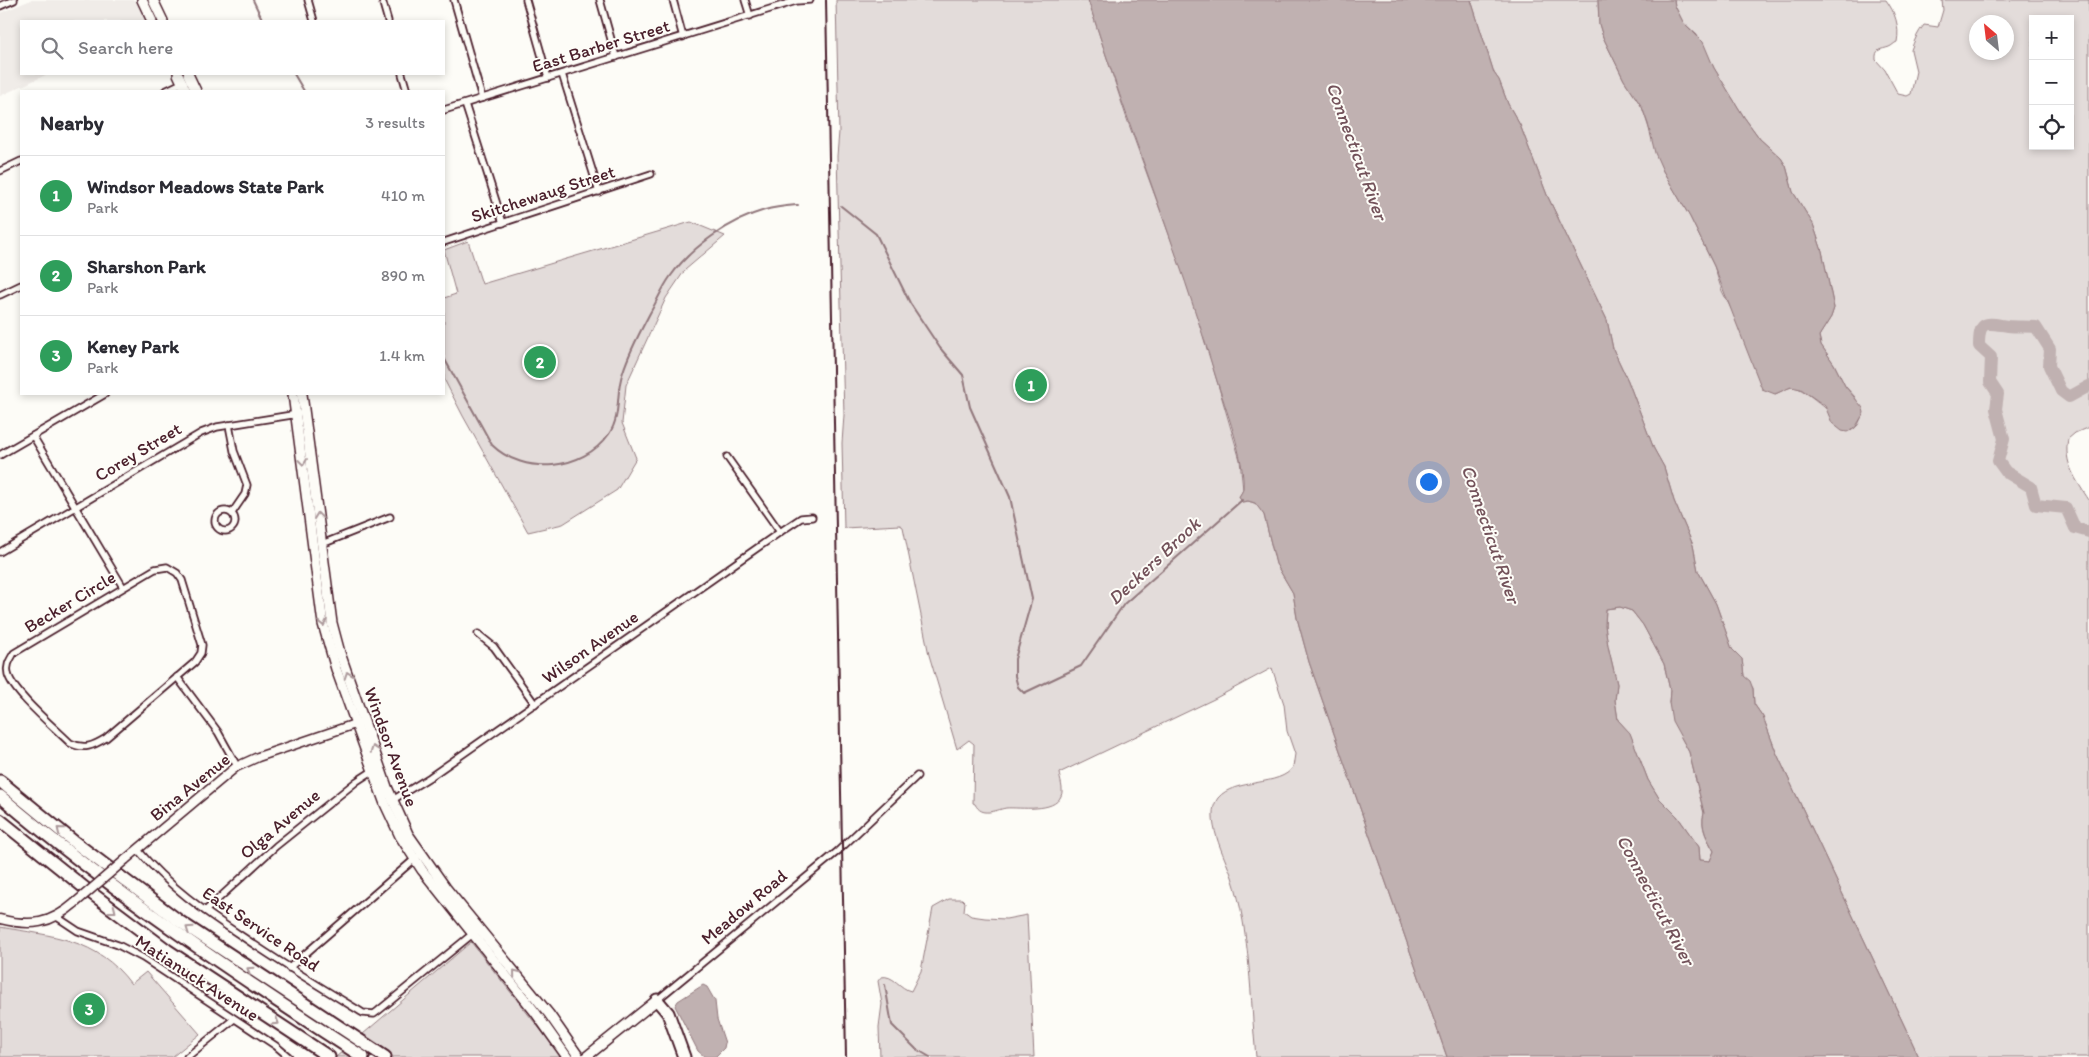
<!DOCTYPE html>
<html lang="en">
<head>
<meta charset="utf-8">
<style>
  :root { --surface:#fff; --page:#f2f2f3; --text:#2b2b33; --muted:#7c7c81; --line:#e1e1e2; --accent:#d1495b }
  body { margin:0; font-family:Itim,sans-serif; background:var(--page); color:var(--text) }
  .controls { position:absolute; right:15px; top:15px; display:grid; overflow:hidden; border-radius:0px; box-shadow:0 2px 8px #0003 }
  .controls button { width:45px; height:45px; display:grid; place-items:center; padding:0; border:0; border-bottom:1px solid var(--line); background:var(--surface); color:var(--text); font:25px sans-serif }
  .compass { position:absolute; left:1969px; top:15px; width:45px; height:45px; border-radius:50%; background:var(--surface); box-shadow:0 2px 8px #0003; rotate:332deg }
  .you { position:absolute; left:1428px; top:481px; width:18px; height:18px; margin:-12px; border:4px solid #fff; border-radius:50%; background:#1a73e8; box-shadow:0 0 0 8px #1a73e833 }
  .badge { display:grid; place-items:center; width:32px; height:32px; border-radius:50%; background:var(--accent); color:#fff; font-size:16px; font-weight:700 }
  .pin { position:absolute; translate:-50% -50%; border:2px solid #fff; box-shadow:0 1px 5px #0006 }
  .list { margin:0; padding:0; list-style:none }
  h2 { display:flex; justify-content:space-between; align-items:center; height:65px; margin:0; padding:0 20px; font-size:21px }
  h2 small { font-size:16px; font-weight:400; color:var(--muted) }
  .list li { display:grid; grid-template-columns:32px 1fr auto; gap:15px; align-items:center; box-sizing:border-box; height:80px; padding:0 20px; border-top:1px solid var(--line) }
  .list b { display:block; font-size:19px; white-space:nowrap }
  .list p { margin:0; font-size:16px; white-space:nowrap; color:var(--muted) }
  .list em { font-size:16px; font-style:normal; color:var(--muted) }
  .icon { flex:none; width:28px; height:28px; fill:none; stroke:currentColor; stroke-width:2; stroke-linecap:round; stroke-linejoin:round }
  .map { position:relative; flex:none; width:2089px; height:1057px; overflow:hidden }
  .search { position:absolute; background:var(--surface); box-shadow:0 2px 8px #0003; left:20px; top:20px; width:425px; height:55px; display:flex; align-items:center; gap:12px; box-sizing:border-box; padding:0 18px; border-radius:0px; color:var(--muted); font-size:19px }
  .panel { position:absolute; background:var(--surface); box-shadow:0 2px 8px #0003; left:20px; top:90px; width:425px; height:305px; border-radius:0px }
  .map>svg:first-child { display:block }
  .built { fill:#f0ece8 }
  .green { fill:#e3dcda; stroke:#967e82; fill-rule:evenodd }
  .water { fill:#c0b1b1; stroke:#91777b; fill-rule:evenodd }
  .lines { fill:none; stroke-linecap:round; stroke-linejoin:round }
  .stream { stroke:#91777b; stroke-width:2 }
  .river { stroke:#c0b1b1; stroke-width:12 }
  .minor-casing { stroke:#4a1f2b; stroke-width:9 }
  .tertiary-casing { stroke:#4a1f2b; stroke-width:11 }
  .primary-casing { stroke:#4a1f2b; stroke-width:12 }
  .motorway-casing { stroke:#4a1f2b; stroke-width:15 }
  .minor { stroke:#fdfcf7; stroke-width:5.5 }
  .tertiary { stroke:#fdfcf7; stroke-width:8 }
  .primary { stroke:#fdfcf7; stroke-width:9 }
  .motorway { stroke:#fdfcf7; stroke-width:11 }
  .rail { stroke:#4a1f2b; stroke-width:2 }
  .tertiary-bridge-casing { stroke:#4a1f2b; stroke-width:11; stroke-linecap:butt }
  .tertiary-bridge { stroke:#fdfcf7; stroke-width:8 }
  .oneway { stroke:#ac999b }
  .labels { text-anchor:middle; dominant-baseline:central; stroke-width:4; stroke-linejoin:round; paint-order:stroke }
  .street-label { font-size:18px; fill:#4a1f2b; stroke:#fdfcf7 }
  .water-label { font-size:19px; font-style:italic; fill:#73525a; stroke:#fdfcf7 }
</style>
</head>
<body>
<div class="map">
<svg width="2089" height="1057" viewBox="0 0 2089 1057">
  <rect width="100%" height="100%" fill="#fdfcf7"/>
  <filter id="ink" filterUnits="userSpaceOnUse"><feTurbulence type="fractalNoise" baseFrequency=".02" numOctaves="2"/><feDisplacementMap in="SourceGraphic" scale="10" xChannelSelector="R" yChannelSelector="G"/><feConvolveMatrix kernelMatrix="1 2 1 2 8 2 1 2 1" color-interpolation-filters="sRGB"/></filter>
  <g filter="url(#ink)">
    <path class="built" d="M 31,0 L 135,0 L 146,21 L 21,21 L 21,74 L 48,74 L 0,96 L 0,13 Z"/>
    <g class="green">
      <path d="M 836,0 L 1088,0 L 1127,119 L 1186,281 L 1210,357 L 1240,460 L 1243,490 L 1239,497 L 1242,502 L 1248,501 L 1257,504 L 1264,515 L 1276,564 L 1293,593 L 1297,618 L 1309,662 L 1447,1057 L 1256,1057 C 1250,998 1251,934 1232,877 C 1225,857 1203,817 1218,798 C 1234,778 1281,787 1293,767 L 1295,754 L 1287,731 L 1284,704 L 1272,668 L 1214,699 L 1059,773 C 1060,780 1064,790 1061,796 C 1054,813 1020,807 1006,808 C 995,810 982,818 975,804 L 973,803 L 974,744 L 969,740 L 957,749 L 929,655 L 903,527 L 900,525 L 844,528 L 842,443 L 844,415 L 837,156 L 839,132 Z"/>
      <path d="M 1471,0 L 1598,0 L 1599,24 L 1603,37 L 1624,80 L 1642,107 L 1663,171 L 1690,217 L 1714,266 L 1722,291 L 1775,394 C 1781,392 1787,387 1794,387 C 1805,388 1841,422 1851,431 L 1858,425 L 1862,416 L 1855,397 L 1845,386 L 1834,364 L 1821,345 L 1819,336 L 1831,317 L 1834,308 L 1822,251 L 1813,224 L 1793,192 L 1786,166 L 1781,158 L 1760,139 L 1744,117 L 1714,68 L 1697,35 L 1683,22 L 1675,6 L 1674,0 L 1886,0 C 1895,12 1900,27 1897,42 C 1894,43 1892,46 1889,47 C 1881,50 1875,48 1876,60 L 1885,70 L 1898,94 L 1907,96 L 1911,94 L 1916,71 L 1911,50 C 1914,41 1918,32 1924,25 L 1938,27 L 1943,10 L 1942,0 L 2089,0 L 2089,427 L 2075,433 L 2068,439 C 2063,463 2076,480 2089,500 L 2089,1057 L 1919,1057 L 1776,752 L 1763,717 L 1754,704 L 1753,688 L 1744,676 L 1742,659 L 1732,649 L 1716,604 L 1698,571 L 1693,545 L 1674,501 L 1664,467 L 1654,449 L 1628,381 L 1613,349 L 1607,320 L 1547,195 L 1520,125 L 1508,104 L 1499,80 L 1494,73 ZM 2033,19 L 2070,19 L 2070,146 L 2033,146 ZM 1976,22 L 2006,22 L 2006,52 L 1976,52 Z"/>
      <path d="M 691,222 L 725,236 L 685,270 L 666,298 L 626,385 L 622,423 L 636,458 L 617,490 L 563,524 L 528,532 L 463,416 L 444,379 L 444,298 L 456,294 L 444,250 L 468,241 L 482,284 Z"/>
      <path d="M 1620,607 L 1632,611 L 1643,625 L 1664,664 L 1670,690 L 1669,703 L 1681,737 L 1689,752 L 1704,813 C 1700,828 1707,839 1714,851 L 1710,861 L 1700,860 L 1699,847 L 1677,816 L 1659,798 L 1648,780 L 1630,734 L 1618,720 L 1615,700 L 1617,684 L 1608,646 L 1605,625 L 1606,609 Z"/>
      <path d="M 949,899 L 962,899 L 965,902 L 964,911 L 971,916 L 985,918 L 1006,919 L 1027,915 L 1034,1057 L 880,1057 L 879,1027 L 882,1004 L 878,981 L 881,977 C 893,974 900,989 911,991 L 921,971 L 933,908 Z"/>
      <path d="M 0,927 C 52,936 97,938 131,984 L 146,972 L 200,1034 L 172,1057 L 0,1057 Z"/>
      <path d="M 471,942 L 562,1057 L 336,1057 Z"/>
    </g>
    <g class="water">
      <path d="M 1088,0 L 1471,0 L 1494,73 L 1499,80 L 1508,104 L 1520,125 L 1547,195 L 1607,320 L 1613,349 L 1628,381 L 1654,449 L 1664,467 L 1674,501 L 1693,545 L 1698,571 L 1716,604 L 1732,649 L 1742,659 L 1744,676 L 1750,681 L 1753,689 L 1754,704 L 1763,717 L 1776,752 L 1919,1057 L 1447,1057 L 1309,662 L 1297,618 L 1293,593 L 1276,564 L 1264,515 L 1255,503 L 1248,501 L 1242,502 L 1239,497 C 1240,494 1243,492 1243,488 C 1245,459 1225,407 1216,378 C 1178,250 1128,127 1088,0 ZM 1620,607 L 1632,611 L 1643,625 L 1664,664 L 1670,690 L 1669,703 L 1672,721 L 1689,752 L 1704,813 C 1700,827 1707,838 1714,851 L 1710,861 L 1700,860 L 1699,847 L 1677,816 L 1659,798 L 1648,780 L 1630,733 L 1618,720 L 1615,700 L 1617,684 L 1608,646 L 1605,625 L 1606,609 Z"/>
      <path d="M 1598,0 L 1674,0 L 1675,6 L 1683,22 L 1703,42 L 1714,68 L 1744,117 L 1760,139 L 1781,158 L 1786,166 L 1793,192 L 1813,224 L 1822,251 L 1834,308 L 1831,317 L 1819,336 L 1821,345 L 1834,364 L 1845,386 L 1863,408 L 1864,413 L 1855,428 L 1847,432 L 1842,431 L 1832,423 L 1825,406 L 1801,389 L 1791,387 L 1775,394 L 1762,389 L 1714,266 L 1690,217 L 1663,171 L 1655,153 L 1648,124 L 1642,107 L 1624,80 L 1603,37 L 1599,24 Z"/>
      <path d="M 703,985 L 707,987 L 715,1001 L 717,1019 L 725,1043 L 724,1048 L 715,1057 L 705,1057 L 698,1051 L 675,1006 L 678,1001 Z"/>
    </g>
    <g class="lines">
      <g class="stream">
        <path d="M 253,0 L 263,21"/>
        <path d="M 294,74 L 304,91"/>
        <path d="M 841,206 L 876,234 L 910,303 L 940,348 L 963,375 L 970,407 L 1010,497 L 1032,599 L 1015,659 L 1015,676 L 1018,687 L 1024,693 L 1081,666 L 1124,604 L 1242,500"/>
        <path d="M 444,358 L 492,445 C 524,476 583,471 609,434 C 622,415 615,392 623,372 C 629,352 640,332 650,313 C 657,301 662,288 670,277 C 691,247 730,220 765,210 C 775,207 787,206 798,205"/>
        <path d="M 885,985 L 892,1025 L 916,1049 L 930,1057"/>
      </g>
      <path class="river" d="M 2089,386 L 2069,397 L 2061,391 L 2049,366 L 2050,349 L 2036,327 C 2027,326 2017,327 2008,326 C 1986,323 1979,319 1979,346 L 1991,357 L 1990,382 L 1998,394 L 1996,409 L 2004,439 L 1998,461 L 2006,472 L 2031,487 L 2036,505 L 2066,508 L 2075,528 L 2089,532"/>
      <defs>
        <g id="minor">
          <path d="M 308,0 L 314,21"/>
          <path d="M 382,0 L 388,21"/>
          <path d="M 454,0 L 482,98"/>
          <path d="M 526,0 L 548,78"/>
          <path d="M 600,0 L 616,57"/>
          <path d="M 673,0 L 683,37"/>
          <path d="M 745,0 L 750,16"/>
          <path d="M 0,6 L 14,0"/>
          <path d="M 402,74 L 407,91"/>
          <path d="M 562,74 L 599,192"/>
          <path d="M 165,91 L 184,82"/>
          <path d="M 465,104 L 503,223"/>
          <path d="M 444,110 L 796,1 L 810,0"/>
          <path d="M 0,171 L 21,161"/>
          <path d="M 444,242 L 651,174"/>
          <path d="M 0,295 L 21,285"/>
          <path d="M 229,425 L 234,451 L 247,485 L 245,494 L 232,513"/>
          <path d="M 33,436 L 123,587"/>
          <path d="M 0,455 L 105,394"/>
          <path d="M 727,457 L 780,532"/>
          <circle cx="225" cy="521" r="10"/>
          <path d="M 322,544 L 390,517"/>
          <path d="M 0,552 L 201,433 L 217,427 L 298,414"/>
          <path d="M 167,567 L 177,573 L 182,580 L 202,645 L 201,653 L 195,662 L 106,738 C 93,746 84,750 70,743 C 55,728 13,693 8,674 C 6,665 10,660 14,653 L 155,569 Z"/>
          <path d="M 478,634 L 494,647 L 535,704"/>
          <path d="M 177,677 L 218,732 L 237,766"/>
          <path d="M 391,801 L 430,777 L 780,532 L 801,518 L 812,517"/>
          <path d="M 138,850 C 167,885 205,912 243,937 C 282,964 322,988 363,1013 L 374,1014 L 378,1011 L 475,932"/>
          <path d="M 205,911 L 276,846 L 357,781 L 374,770"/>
          <path d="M 57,917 L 78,931 L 118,945 L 143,958 L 276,1046 L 289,1057"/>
          <path d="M 289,968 L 417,857"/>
          <path d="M 657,1000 L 838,851 L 917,776"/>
          <path d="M 187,1057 L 234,1019"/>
        </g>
        <g id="tertiary">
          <path d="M 125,860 L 236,767 L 258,757 L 361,722"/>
          <path d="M 0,919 C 31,927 51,924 75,903"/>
        </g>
        <g id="primary">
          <path d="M 142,0 L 152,21"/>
          <path d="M 153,0 L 163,21"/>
          <path d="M 178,74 L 186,91"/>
          <path d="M 188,74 L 196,91"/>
          <path d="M 293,394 L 323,624 L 336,669 L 385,804 L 400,836 L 422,870 L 535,1012 L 567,1057"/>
          <path d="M 302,394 L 332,623 L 340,653 L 387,787 L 408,834 L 446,888 L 549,1014 L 579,1057"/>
          <path d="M 586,1057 L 657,1000"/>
        </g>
        <g id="motorway">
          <path d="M 0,781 L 73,841 L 179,921 L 385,1057"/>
          <path d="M 0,796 C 114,893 237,976 363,1057"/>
          <path d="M 0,820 L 86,889 L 167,950 L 329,1057"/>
          <path d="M 657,1000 L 668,1013 L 684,1057"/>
        </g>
      </defs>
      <use href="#minor" class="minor-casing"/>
      <use href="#tertiary" class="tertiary-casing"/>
      <use href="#primary" class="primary-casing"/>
      <use href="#motorway" class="motorway-casing"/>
      <use href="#minor" class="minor"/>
      <use href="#tertiary" class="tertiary"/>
      <use href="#primary" class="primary"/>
      <use href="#motorway" class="motorway"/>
      <path class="rail" d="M 826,0 L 846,1057"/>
      <defs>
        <path id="tertiary-bridge" d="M 75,903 L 125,860"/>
      </defs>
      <use href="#tertiary-bridge" class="tertiary-bridge-casing"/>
      <use href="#tertiary-bridge" class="tertiary-bridge"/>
    </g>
    <defs><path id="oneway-chevron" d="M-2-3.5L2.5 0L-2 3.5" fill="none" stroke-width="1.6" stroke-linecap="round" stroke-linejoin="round" transform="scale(1.25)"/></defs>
    <g class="oneway">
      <use href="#oneway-chevron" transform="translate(303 462) rotate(83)"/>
      <use href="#oneway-chevron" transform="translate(318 516) rotate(-97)"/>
      <use href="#oneway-chevron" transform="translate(323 623) rotate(79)"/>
      <use href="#oneway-chevron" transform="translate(348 675) rotate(-109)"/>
      <use href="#oneway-chevron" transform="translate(374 749) rotate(-110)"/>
      <use href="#oneway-chevron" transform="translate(60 830) rotate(-141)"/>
      <use href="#oneway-chevron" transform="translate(113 910) rotate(38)"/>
      <use href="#oneway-chevron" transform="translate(189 929) rotate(-145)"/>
      <use href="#oneway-chevron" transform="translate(250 970) rotate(-147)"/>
      <use href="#oneway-chevron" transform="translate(516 973) rotate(-129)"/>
      <use href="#oneway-chevron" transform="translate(276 1022) rotate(33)"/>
    </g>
  </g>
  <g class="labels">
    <g class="street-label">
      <text transform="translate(601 46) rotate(-17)">East Barber Street</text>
      <text transform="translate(543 194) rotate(-18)">Skitchewaug Street</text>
      <text transform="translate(138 452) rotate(-31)">Corey Street</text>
      <text transform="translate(70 602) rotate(-31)">Becker Circle</text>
      <text transform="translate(590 647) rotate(-35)">Wilson Avenue</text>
      <text transform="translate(391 747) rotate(70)">Windsor Avenue</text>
      <text transform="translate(190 787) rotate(-39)">Bina Avenue</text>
      <text transform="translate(280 824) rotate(-40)">Olga Avenue</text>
      <text transform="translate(744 907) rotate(-40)">Meadow Road</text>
      <text transform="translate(261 929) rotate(34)">East Service Road</text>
      <text transform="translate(197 978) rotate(33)">Matianuck Avenue</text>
    </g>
    <g class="water-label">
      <text transform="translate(1357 151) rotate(70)">Connecticut River</text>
      <text transform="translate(1491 534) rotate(71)">Connecticut River</text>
      <text transform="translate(1154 561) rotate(-43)">Deckers Brook</text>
      <text transform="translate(1656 900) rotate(62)">Connecticut River</text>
    </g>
  </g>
</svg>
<div class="controls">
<button>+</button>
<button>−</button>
<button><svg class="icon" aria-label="locate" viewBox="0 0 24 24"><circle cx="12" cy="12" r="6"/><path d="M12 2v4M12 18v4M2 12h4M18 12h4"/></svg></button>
</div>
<svg class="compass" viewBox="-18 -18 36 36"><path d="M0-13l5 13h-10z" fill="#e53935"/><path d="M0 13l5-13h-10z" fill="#7c7c81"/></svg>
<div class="you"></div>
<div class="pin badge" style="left:1031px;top:385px;background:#2e9e5b">1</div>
<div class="pin badge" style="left:540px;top:362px;background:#2e9e5b">2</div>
<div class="pin badge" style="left:89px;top:1009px;background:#2e9e5b">3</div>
<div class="search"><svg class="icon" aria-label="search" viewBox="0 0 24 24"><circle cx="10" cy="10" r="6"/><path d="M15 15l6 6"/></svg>Search here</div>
<section class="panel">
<h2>Nearby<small>3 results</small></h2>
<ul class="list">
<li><span class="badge" style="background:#2e9e5b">1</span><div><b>Windsor Meadows State Park</b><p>Park</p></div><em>410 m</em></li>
<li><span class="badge" style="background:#2e9e5b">2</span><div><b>Sharshon Park</b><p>Park</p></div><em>890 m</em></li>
<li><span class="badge" style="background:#2e9e5b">3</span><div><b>Keney Park</b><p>Park</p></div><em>1.4 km</em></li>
</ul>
</section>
</div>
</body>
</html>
